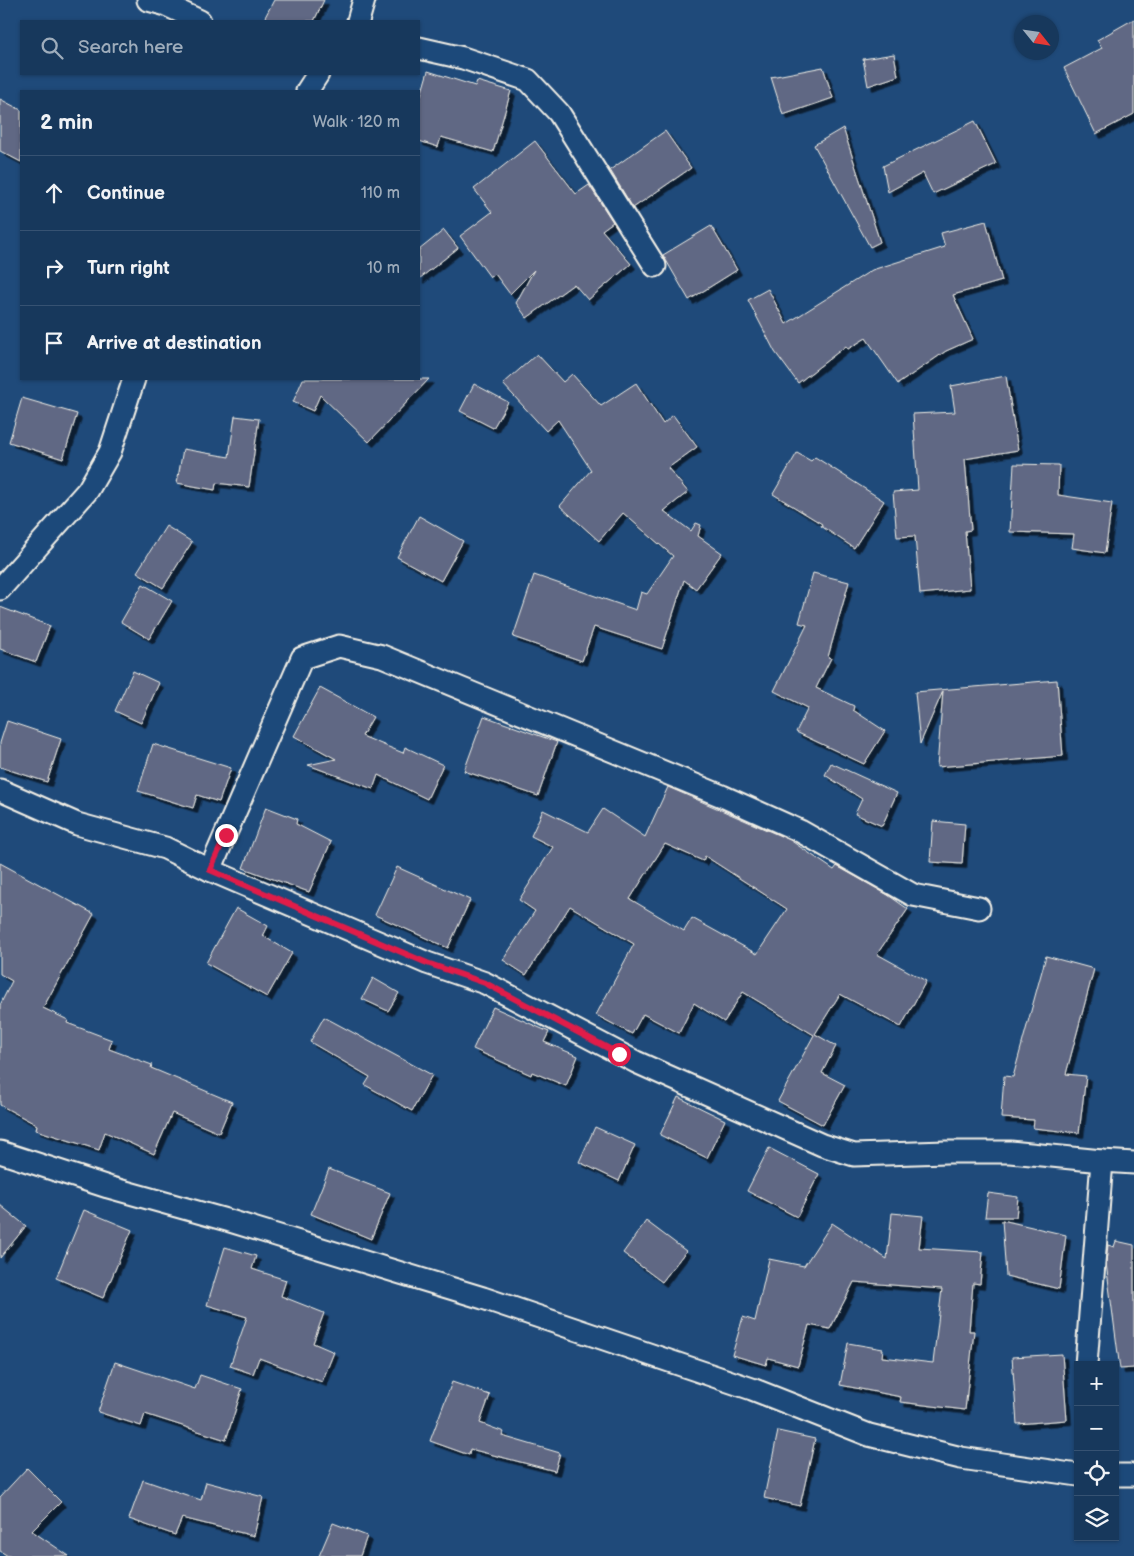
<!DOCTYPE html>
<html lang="en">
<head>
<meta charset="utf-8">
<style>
  :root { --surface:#17385c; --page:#244365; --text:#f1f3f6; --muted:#9eacbb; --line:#365272 }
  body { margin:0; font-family:"Balsamiq Sans",sans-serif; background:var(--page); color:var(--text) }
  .controls { position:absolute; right:15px; bottom:15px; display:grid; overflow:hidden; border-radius:0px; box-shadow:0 1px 4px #0004 }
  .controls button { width:45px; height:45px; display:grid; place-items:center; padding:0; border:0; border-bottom:1px solid var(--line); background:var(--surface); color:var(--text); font:25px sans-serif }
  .compass { position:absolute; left:1014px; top:15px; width:45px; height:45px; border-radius:50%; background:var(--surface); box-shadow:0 1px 4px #0004; rotate:120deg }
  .stop { position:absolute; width:15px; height:15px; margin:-11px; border:4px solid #e11d48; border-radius:50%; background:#fff }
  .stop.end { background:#e11d48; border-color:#fff; box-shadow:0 1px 5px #0008 }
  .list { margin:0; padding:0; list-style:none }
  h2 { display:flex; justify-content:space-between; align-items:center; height:65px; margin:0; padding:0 20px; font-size:21px }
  h2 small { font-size:16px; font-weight:400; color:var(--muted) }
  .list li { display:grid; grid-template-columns:32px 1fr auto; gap:15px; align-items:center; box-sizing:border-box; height:75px; padding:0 20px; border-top:1px solid var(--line) }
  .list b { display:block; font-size:19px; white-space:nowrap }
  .list em { font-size:16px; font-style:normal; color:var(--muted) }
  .icon { flex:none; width:28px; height:28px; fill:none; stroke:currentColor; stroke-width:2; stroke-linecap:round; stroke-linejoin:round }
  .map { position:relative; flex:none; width:1134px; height:1556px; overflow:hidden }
  .search { position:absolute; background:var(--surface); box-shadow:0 1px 4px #0004; left:20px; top:20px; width:400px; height:55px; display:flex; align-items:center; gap:12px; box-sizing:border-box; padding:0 18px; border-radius:0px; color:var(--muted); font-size:19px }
  .panel { position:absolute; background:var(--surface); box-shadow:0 1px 4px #0004; left:20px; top:90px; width:400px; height:290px; border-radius:0px }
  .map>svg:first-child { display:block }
  .building { fill:#606884; stroke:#f4f1e8; fill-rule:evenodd; filter:url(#shadow) }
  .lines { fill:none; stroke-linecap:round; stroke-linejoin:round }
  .street-casing { stroke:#f4f1e8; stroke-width:25 }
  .street { stroke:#1f4a7a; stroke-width:21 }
  .route { stroke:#e11d48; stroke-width:6 }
</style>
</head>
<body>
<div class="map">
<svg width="1134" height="1556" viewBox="0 0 1134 1556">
  <defs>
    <filter id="shadow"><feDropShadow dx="4.5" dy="4.5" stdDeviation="0" flood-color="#0009"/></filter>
  </defs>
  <rect width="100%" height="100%" fill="#1f4a7a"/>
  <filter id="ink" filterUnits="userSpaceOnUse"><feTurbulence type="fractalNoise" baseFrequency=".02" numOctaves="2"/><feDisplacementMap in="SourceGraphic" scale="10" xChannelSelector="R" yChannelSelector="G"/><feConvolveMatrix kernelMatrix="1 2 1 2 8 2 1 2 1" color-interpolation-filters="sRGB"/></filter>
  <g filter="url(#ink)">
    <g class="building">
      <path d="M 274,0 L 324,0 L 314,21 L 263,21 Z"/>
      <path d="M 1134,19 L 1134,114 L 1096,134 L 1064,68 L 1102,48 L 1097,40 Z"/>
      <path d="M 894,54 L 898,76 L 868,86 L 863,59 Z"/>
      <path d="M 823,67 L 833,98 L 783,115 L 771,77 Z"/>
      <path d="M 428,71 L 475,86 L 477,81 L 511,91 L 493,152 L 441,137 L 438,147 L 419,141 L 419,102 Z"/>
      <path d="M 0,99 L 21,110 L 21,162 L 0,151 Z"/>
      <path d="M 975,121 L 996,164 L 933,194 L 923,173 L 888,192 L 883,166 Z"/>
      <path d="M 843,128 L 880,242 L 870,247 L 814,145 Z"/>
      <path d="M 665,131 L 691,168 L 633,208 L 610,170 Z"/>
      <path d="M 535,141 L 576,194 L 589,185 L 613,222 L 602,230 L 631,264 L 588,300 L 574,284 L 527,318 L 516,303 L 534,270 L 510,294 L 495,274 L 490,277 L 460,236 L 492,212 L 474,189 Z"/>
      <path d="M 986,221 L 1002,281 L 953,295 L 973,339 L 946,351 L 898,384 L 866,338 L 848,349 L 846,346 L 798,383 L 775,352 L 748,300 L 768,289 L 786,324 L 872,270 L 945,247 L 941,233 Z"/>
      <path d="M 711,226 L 737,270 L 689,300 L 663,255 Z"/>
      <path d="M 444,230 L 458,248 L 419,279 L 419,250 Z"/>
      <path d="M 537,354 L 563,382 L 572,374 L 601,406 L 636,383 L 663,424 L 673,415 L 697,447 L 668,468 L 688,492 L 664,511 L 691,531 L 696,523 L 701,525 L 698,536 L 722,553 L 696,589 L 684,580 L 662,649 L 594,627 L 582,661 L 513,637 L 534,575 L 636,610 L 641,592 L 647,594 L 673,556 L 623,513 L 599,541 L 560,506 L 591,470 L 558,420 L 546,431 L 503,384 Z"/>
      <path d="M 1006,376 L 1018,450 L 965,459 L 971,530 L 965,531 L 970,589 L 920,594 L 915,536 L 897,537 L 893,492 L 918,490 L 913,414 L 955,412 L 951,386 Z"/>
      <path d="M 303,379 L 429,379 L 369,442 L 320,395 L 313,411 L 293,402 Z"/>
      <path d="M 474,384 L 508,402 L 493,428 L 460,411 Z"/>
      <path d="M 22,398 L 77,414 L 63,459 L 9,442 Z"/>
      <path d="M 235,416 L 259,419 L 249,487 L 216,483 L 215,490 L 177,483 L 183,449 L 229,457 Z"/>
      <path d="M 797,453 L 811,461 L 815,457 L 884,501 L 854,548 L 821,526 L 822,524 L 773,494 Z"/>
      <path d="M 1014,464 L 1059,465 L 1058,495 L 1112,503 L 1105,553 L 1072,548 L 1074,534 L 1010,532 Z"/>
      <path d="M 419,516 L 463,541 L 441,581 L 397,557 Z"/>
      <path d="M 166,526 L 192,542 L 163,588 L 137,572 Z"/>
      <path d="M 813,573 L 849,582 L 828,657 L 831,658 L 816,688 L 854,706 L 853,710 L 885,731 L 864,764 L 796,732 L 808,708 L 774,691 L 807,625 L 799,623 Z"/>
      <path d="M 143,584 L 172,601 L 149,639 L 121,622 Z"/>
      <path d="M 0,607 L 50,626 L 36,662 L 0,649 Z"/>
      <path d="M 133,671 L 159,683 L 141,723 L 115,711 Z"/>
      <path d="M 1057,680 L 1063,756 L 937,767 L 943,691 L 920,744 L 915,692 Z"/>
      <path d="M 320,688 L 373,717 L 362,736 L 403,753 L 405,747 L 443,765 L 427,799 L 378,775 L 373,789 L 308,765 L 336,759 L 294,736 Z"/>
      <path d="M 484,716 L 557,742 L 538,796 L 464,771 Z"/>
      <path d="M 7,721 L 61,739 L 47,782 L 0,767 L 0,743 Z"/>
      <path d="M 153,744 L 231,768 L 219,802 L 197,795 L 193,808 L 138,791 Z"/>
      <path d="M 831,763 L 897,793 L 882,826 L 855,814 L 862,799 L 825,775 Z"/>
      <path d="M 668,787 L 790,840 L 834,870 L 837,866 L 888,895 L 908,909 L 877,954 L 926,981 L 901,1027 L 840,994 L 815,1034 L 836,1046 L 822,1073 L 845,1085 L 823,1125 L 778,1101 L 814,1035 L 743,992 L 724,1022 L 694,1003 L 679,1033 L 643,1014 L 632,1034 L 596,1015 L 634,944 L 570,906 L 526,975 L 503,960 L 535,911 L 519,900 L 553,847 L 531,836 L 543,810 L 588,832 L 603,809 L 645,837 ZM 665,844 L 703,861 L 705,856 L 787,909 L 757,954 L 692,918 L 684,931 L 630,899 Z"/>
      <path d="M 266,807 L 297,819 L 296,824 L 331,842 L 309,892 L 243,868 Z"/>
      <path d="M 933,821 L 965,824 L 962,864 L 930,862 Z"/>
      <path d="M 0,863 L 94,914 L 43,1008 L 68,1020 L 67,1023 L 112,1040 L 109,1049 L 152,1065 L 151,1068 L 232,1102 L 219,1133 L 172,1113 L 154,1154 L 105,1132 L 99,1150 L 36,1130 L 37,1125 L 0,1105 L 0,1005 L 12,981 L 0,974 Z"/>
      <path d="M 397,867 L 470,900 L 448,948 L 375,915 Z"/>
      <path d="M 236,908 L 268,926 L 263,936 L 292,953 L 267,997 L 206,963 Z"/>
      <path d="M 1046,956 L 1094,969 L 1066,1074 L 1086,1076 L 1079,1133 L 1033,1128 L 1034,1120 L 1001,1118 L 1004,1076 L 1013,1077 Z"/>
      <path d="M 373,978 L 399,993 L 388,1011 L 362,999 Z"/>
      <path d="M 493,1007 L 549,1032 L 544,1042 L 578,1056 L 566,1086 L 532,1072 L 531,1075 L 473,1049 Z"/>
      <path d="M 324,1017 L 432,1075 L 412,1111 L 365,1085 L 370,1077 L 310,1042 Z"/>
      <path d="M 678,1097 L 725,1120 L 707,1158 L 660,1135 Z"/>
      <path d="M 595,1127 L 635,1145 L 619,1181 L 579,1162 Z"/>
      <path d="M 769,1148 L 819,1174 L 797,1217 L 747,1191 Z"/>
      <path d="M 329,1169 L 390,1193 L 371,1239 L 311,1214 Z"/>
      <path d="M 988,1193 L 1018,1197 L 1016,1217 L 985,1217 Z"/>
      <path d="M 0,1205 L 26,1226 L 0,1258 Z"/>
      <path d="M 84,1210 L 132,1230 L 103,1298 L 56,1278 Z"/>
      <path d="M 892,1213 L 923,1216 L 919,1248 L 983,1252 L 980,1284 L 973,1283 L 969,1331 L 974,1331 L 965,1410 L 900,1402 L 901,1397 L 840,1385 L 848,1343 L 883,1349 L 882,1357 L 933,1363 L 942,1289 L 854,1282 L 830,1329 L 809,1325 L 798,1366 L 768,1358 L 766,1365 L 732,1355 L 743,1317 L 755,1321 L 769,1259 L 804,1266 L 832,1223 L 887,1259 Z"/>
      <path d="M 1002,1220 L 1066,1235 L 1059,1289 L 1006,1276 Z"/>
      <path d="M 646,1221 L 686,1251 L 662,1282 L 623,1253 Z"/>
      <path d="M 1116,1241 L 1134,1245 L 1134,1368 L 1120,1369 L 1106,1263 L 1108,1245 L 1114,1247 Z"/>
      <path d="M 225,1247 L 256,1256 L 252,1269 L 286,1280 L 281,1296 L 324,1313 L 313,1343 L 334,1352 L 322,1382 L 259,1358 L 253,1374 L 230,1366 L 247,1317 L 207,1305 Z"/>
      <path d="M 1062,1354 L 1067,1420 L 1017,1424 L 1012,1357 Z"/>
      <path d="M 115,1362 L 195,1389 L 200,1375 L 242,1389 L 226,1440 L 145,1414 L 141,1426 L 98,1412 Z"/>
      <path d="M 452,1382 L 490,1395 L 480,1423 L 504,1432 L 502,1436 L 560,1453 L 555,1471 L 470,1449 L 469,1455 L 430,1441 Z"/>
      <path d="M 778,1431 L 815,1439 L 800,1506 L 764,1498 Z"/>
      <path d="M 27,1468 L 61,1502 L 32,1531 L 69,1556 L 8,1556 L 0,1551 L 0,1497 Z"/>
      <path d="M 143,1480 L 201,1500 L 206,1482 L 263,1497 L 254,1536 L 182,1518 L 175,1535 L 129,1519 Z"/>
      <path d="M 333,1523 L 367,1536 L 360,1556 L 319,1556 Z"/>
    </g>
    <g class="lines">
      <defs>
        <g id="street">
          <path d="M 148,0 L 166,5 L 200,21"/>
          <path d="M 358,21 L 364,0"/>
          <path d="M 419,48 L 463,58 L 528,80 L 559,113 L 655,266"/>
          <path d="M 307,91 L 318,74"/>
          <path d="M 0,589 L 88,490 L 110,452 L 134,379"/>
          <path d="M 0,790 L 77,824 L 165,848 L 210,870 L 427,963 L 485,983 L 636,1062 L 822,1145 L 854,1155 L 946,1152 L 1010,1152 L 1102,1161 L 1134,1163"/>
          <path d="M 210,870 L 302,658 L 339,646 L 382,656 L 722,796 L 800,831 L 913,895 L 979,908"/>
          <path d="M 0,1152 L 108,1187 L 230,1221 L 483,1298 L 752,1389 L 869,1435 L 961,1458 L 1078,1475"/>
          <path d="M 1086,1365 L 1102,1161"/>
          <path d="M 1115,1475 L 1134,1475"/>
        </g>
      </defs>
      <use href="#street" class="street-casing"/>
      <use href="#street" class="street"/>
    </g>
  </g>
  <g class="lines" filter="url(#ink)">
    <path class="route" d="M 226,835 L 210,870 L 427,963 L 485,983 L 619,1054"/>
  </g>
</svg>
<div class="controls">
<button>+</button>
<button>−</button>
<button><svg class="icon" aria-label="locate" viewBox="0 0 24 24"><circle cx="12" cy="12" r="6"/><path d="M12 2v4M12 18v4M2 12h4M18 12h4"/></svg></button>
<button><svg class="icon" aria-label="layers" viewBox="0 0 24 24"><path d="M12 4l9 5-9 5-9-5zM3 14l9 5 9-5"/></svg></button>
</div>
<svg class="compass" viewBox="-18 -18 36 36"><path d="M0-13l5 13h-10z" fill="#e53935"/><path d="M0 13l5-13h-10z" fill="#9eacbb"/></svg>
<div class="stop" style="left:619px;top:1054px"></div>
<div class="stop end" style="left:226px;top:835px"></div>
<div class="search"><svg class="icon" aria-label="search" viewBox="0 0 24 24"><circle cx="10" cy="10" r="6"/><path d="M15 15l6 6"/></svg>Search here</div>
<section class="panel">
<h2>2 min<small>Walk · 120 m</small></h2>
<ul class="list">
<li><svg class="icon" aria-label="ahead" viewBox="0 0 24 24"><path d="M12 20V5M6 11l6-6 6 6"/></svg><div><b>Continue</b></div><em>110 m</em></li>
<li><svg class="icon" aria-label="right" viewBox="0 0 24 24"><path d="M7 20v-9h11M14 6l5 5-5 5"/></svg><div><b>Turn right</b></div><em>10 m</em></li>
<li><svg class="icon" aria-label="arrive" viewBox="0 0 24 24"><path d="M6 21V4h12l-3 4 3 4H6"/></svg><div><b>Arrive at destination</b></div></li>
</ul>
</section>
</div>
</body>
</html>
